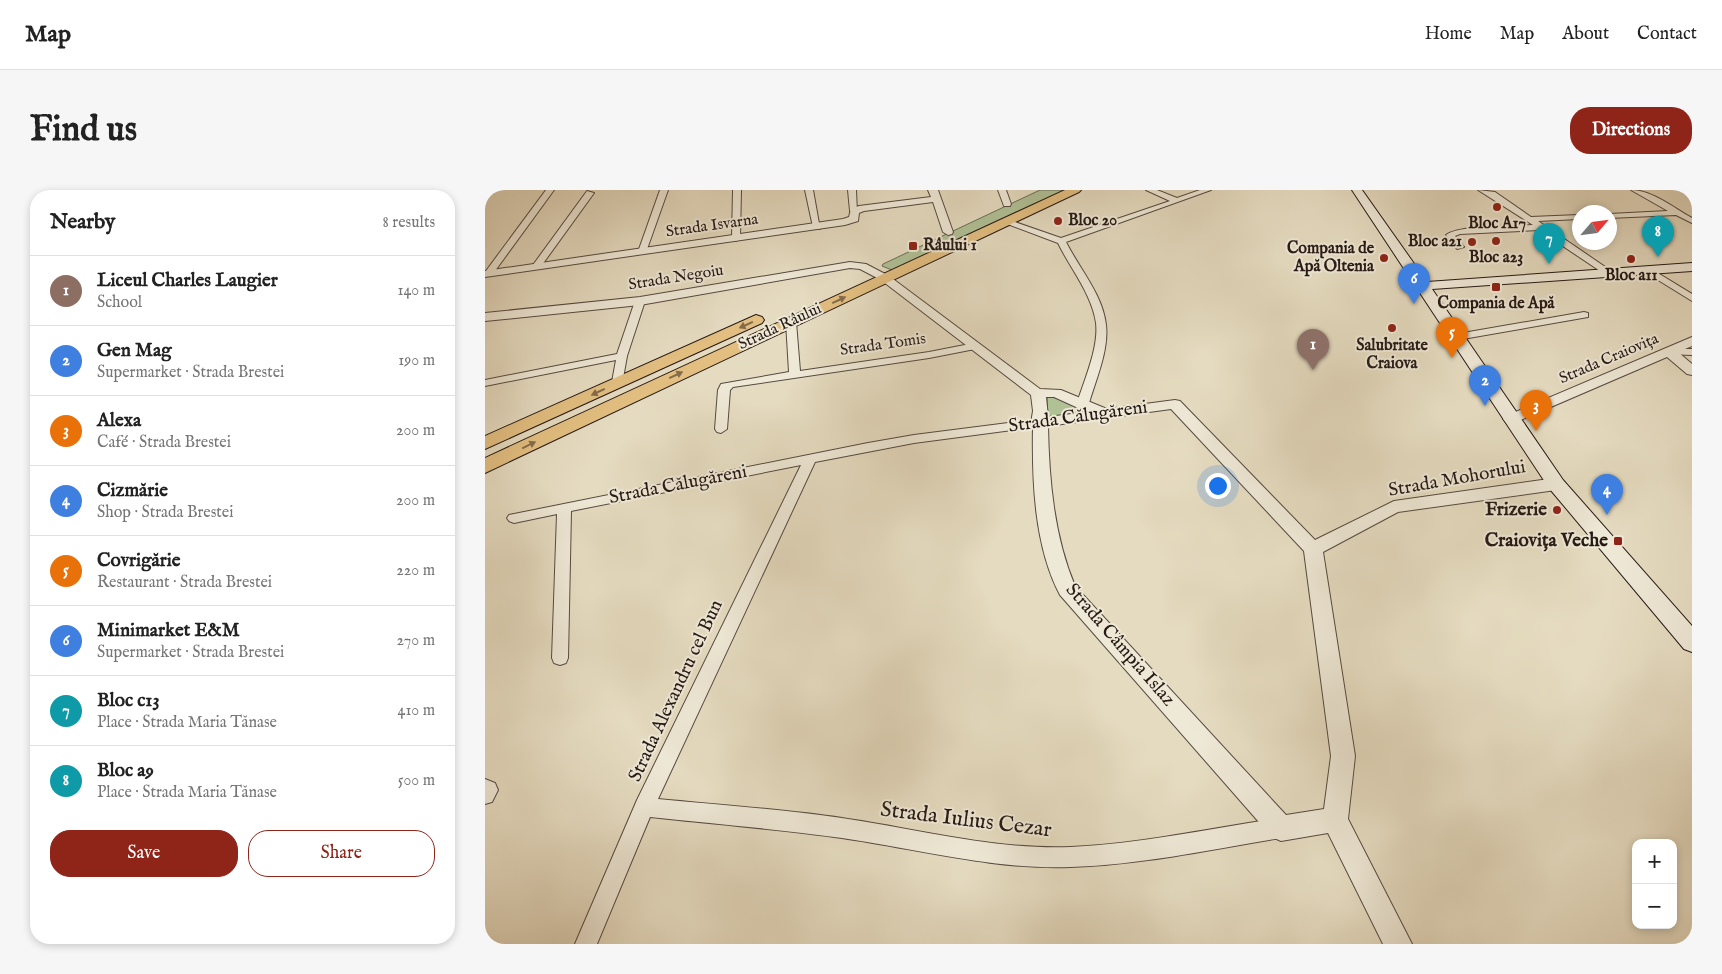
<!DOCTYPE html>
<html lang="en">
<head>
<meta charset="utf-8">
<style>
  :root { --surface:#fff; --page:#f6f6f6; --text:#222; --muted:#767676; --line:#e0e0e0; --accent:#8f2418 }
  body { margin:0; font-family:"IM FELL English",serif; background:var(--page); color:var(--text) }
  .controls { position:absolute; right:15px; bottom:15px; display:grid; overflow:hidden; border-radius:10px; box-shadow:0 2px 8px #0003 }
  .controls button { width:45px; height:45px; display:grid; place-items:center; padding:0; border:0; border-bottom:1px solid var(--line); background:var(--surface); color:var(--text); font:25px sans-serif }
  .compass { position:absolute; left:1087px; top:15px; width:45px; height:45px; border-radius:50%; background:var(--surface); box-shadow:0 2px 8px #0003; rotate:62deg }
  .you { position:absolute; left:732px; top:295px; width:18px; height:18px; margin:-12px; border:4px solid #fff; border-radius:50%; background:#1a73e8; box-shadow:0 0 0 8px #1a73e833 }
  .badge { display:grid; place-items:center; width:32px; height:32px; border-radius:50%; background:var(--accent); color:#fff; font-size:16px; font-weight:700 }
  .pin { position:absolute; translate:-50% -41px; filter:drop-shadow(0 1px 2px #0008) }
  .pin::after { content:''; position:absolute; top:26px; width:18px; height:15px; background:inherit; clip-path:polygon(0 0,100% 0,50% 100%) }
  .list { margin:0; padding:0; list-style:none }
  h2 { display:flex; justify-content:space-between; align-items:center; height:65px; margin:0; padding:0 20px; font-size:21px }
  h2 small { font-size:16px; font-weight:400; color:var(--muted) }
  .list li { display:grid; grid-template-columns:32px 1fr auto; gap:15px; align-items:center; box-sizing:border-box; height:70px; padding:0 20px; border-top:1px solid var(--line) }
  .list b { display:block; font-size:19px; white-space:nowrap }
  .list p { margin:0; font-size:16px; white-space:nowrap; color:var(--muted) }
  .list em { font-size:16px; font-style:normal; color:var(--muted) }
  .actions { display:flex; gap:10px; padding:15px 20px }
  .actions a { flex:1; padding:11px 0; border:1px solid var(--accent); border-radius:20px; text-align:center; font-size:18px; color:var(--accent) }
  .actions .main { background:var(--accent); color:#fff }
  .map { position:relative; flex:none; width:1207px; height:754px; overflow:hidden; border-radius:20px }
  header { display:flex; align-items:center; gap:30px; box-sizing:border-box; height:70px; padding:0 25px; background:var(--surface); border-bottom:1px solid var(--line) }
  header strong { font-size:24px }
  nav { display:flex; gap:28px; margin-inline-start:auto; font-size:18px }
  .intro { display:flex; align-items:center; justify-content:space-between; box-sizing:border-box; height:120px; padding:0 30px }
  h1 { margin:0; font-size:35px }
  .button { padding:12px 22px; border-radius:20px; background:var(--accent); color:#fff; font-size:18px; font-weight:700 }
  main { display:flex; gap:30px; padding:0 30px }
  aside { flex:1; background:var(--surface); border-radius:20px; box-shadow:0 2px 8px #0003 }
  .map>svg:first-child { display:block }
  .green { fill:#b0c196; stroke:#6b6d56 }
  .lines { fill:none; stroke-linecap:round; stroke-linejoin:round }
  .minor-casing { stroke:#564a40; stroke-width:2 }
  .tertiary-casing { stroke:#564a40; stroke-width:2 }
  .secondary-casing { stroke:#261915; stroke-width:2 }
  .primary-casing { stroke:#261915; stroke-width:2 }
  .minor { fill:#eee8d6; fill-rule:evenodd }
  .tertiary { fill:#eee8d6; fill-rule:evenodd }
  .secondary { fill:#eee8d6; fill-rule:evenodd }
  .primary { fill:#e2be80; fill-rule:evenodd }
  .oneway { fill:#846c4a }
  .poi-dot { fill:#8f2418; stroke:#eee8d6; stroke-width:2 }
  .labels { text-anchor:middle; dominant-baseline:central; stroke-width:4; stroke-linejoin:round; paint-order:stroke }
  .far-poi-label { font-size:16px; font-weight:bold; fill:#261915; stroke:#eee8d6 }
  .far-street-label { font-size:16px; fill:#261915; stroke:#eee8d6 }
  .street-label { font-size:19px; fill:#261915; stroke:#eee8d6 }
  .poi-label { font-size:19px; font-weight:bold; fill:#261915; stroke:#eee8d6; text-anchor:end }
  .near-street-label { font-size:22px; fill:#261915; stroke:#eee8d6 }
</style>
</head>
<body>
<header>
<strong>Map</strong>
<nav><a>Home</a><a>Map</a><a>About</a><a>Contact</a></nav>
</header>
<div class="intro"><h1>Find us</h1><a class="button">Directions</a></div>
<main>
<aside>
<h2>Nearby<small>8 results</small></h2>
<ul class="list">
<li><span class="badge" style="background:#8d6e63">1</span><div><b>Liceul Charles Laugier</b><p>School</p></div><em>140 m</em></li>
<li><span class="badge" style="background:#3f7fe0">2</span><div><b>Gen Mag</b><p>Supermarket · Strada Brestei</p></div><em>190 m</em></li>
<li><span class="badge" style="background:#e8710a">3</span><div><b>Alexa</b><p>Café · Strada Brestei</p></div><em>200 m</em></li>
<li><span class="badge" style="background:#3f7fe0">4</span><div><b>Cizmărie</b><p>Shop · Strada Brestei</p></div><em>200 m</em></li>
<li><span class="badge" style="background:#e8710a">5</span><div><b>Covrigărie</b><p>Restaurant · Strada Brestei</p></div><em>220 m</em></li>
<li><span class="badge" style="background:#3f7fe0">6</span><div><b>Minimarket E&amp;M</b><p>Supermarket · Strada Brestei</p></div><em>270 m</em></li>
<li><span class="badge" style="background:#0f9aa8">7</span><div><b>Bloc c13</b><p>Place · Strada Maria Tănase</p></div><em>410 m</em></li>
<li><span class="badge" style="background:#0f9aa8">8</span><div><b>Bloc a9</b><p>Place · Strada Maria Tănase</p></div><em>500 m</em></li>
</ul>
<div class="actions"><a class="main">Save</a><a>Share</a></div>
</aside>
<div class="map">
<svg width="1207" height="754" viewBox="0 0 1207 754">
  <rect width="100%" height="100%" fill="#e5dbc0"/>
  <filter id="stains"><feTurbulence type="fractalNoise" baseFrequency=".004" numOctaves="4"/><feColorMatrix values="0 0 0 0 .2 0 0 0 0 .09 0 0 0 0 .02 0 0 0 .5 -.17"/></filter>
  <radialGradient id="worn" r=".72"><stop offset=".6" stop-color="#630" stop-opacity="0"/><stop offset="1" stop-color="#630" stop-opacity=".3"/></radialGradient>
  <g class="green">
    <path d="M 555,0 L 580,0 L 407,80 L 397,76 L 398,74 Z"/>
    <path d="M 569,205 L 600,219 L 601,222 L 598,224 L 563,228 L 562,208 Z"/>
  </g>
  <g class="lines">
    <defs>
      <g id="minor">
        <path d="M 61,0 L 69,0 L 7,85 L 1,85 L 1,81 Z"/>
        <path d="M 175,0 L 183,0 L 161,62 L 154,64 L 153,62 Z"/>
        <path d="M 248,0 L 256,0 L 255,48 L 251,51 L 247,48 Z"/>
        <path d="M 320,0 L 328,0 L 335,39 L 328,37 Z"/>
        <path d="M 363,0 L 371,0 L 372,23 L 365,21 Z"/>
        <path d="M 513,0 L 521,0 L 526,14 L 525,16 L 519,16 Z"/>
        <path d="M 661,0 L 672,0 L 692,8 L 715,0 L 726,0 L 581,52 C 594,78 618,105 621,135 C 624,160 611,189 604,213 L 598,217 L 594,215 L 592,213 C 599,191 614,157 611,133 C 607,104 585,78 573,53 L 517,32 L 524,30 L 576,48 L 685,11 Z"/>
        <path d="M 993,0 L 1010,2 L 1046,27 L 1094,25 L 1094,29 L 1053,31 L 1129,83 L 1124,86 L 1121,85 L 1054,40 L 975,44 L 970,46 L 979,57 L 972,59 L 961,45 C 973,35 1029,36 1048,35 Z"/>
        <path d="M 1146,0 C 1167,0 1189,18 1207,28 L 1207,33 L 1191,25 L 1124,28 L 1124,24 L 1183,21 Z"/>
        <path d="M 102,1 L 109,3 L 54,79 L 48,79 L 48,75 Z"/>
        <path d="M 1163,77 L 1207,104 L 1207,111 L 1160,82 L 1160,78 Z"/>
        <path d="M 155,108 L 160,111 L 142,166 L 137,194 L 133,195 L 127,192 L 131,170 L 0,196 L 0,190 L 132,164 L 150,111 Z"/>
        <path d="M 1099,122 L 1103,123 L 1103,127 L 972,150 L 967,147 L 972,144 Z"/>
        <path d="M 306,129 L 311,132 L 315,181 L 444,162 L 490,153 L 495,156 L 490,159 L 444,168 L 248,197 L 245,200 L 242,239 L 236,243 L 232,242 L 230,239 L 233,200 L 236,194 L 304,182 L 301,132 Z"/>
        <path d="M 1185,159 L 1207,159 L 1207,165 L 1181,164 L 1180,162 L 1181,160 Z"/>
        <path d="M 554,229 L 558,230 L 560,233 L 558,236 L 429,253 L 330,272 L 173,609 C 234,615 296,619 357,628 C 433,639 509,660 586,657 C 656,654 727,638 796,628 L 803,631 L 806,638 L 803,645 L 796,648 C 727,659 656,675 586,677 C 509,680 433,659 357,648 C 293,639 229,634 165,627 L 112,754 L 90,754 L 152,610 L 316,275 L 86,321 L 83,468 L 81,473 L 75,475 L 69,473 L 67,468 L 72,324 L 29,333 L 24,331 L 22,328 L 24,325 L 383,253 L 429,245 Z"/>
        <path d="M 0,589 L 10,593 L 13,600 L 7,612 L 0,614 Z"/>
      </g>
      <g id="tertiary">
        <path d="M 443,0 L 453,0 L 468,42 L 467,44 L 463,45 L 458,42 L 448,12 L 379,21 L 374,23 L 373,31 L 360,35 L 0,87 L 0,81 L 358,29 L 364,27 L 366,19 L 374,16 L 446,7 Z"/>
        <path d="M 365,72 L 381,74 L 404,86 L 555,199 L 576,200 L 622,219 L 690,210 L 695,211 L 830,350 L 909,311 L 1071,288 L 1077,290 L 1079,294 L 1077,298 L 1071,300 L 913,322 L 838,362 L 870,566 L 863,629 L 927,754 L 898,754 L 843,643 L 796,651 L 787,647 L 575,405 C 549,356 547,290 548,236 L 546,233 L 548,221 L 546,205 L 396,90 L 375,79 L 365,78 L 155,115 L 0,131 L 0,123 L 155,107 ZM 561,207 L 569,207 L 602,222 L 563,227 ZM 686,219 L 819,361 L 846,566 L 839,619 L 801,625 L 590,396 C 569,346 564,290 563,236 Z"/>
        <path d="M 1207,147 L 1207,156 L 1193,162 L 1207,174 L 1207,185 L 1202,184 L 1182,167 L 1031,232 L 1021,232 L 1018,229 L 1021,226 Z"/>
      </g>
      <path id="secondary" d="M 867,0 L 877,0 L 942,92 L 1207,73 L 1207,81 L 947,99 L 1078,290 L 1207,436 L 1207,462 L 1199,459 L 1064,298 Z"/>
      <g id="primary">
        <path d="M 580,0 L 596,0 L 594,2 L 0,283 L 0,268 Z"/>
        <path d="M 271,125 L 277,127 L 279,130 L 277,133 L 0,259 L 0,246 Z"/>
      </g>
    </defs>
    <use href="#minor" class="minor-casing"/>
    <use href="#tertiary" class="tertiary-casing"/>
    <use href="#secondary" class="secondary-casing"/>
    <use href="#primary" class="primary-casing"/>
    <use href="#minor" class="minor"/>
    <use href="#tertiary" class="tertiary"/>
    <use href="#secondary" class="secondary"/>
    <use href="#primary" class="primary"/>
  </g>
  <defs><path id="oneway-solid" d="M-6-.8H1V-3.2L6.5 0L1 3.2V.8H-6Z" transform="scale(1.25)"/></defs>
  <g class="oneway">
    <use href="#oneway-solid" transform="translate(354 110) rotate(-25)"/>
    <use href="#oneway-solid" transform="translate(261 135) rotate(156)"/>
    <use href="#oneway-solid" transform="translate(191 185) rotate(-25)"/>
    <use href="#oneway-solid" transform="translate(113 202) rotate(155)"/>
    <use href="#oneway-solid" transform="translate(44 255) rotate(-26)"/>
  </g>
  <g class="poi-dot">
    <circle cx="1012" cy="17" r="5"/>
    <circle cx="573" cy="31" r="5"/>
    <circle cx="1011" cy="51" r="5"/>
    <circle cx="987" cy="52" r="5"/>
    <rect x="423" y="51" width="10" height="10" rx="2.5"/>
    <circle cx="899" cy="68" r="5"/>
    <circle cx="1146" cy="69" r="5"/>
    <rect x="1006" y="92" width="10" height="10" rx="2.5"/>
    <circle cx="907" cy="138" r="5"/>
    <circle cx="1072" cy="320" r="5"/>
    <rect x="1128" y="346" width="10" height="10" rx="2.5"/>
  </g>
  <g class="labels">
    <g class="far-poi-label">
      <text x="583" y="31" text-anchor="start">Bloc 20</text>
      <text x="1012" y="34">Bloc A17</text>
      <text x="977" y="52" text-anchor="end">Bloc a21</text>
      <text x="438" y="56" text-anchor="start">Râului 1</text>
      <text x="889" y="59" text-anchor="end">Compania de<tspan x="889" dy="18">Apă Oltenia</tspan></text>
      <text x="1011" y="68">Bloc a23</text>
      <text x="1146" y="86">Bloc a11</text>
      <text x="1011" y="114">Compania de Apă</text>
      <text x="907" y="156">Salubritate<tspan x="907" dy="18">Craiova</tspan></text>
    </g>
    <g class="far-street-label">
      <text transform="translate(227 36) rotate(-8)">Strada Isvarna</text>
      <text transform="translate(191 88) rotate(-9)">Strada Negoiu</text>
      <text transform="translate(295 137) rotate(-25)">Strada Râului</text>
      <text transform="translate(398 155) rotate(-8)">Strada Tomis</text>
      <text transform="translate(1124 169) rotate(-23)">Strada Craiovița</text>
    </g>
    <g class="street-label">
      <text transform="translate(593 227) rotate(-8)">Strada Călugăreni</text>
      <text transform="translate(972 289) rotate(-10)">Strada Mohorului</text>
      <text transform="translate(193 295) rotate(-11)">Strada Călugăreni</text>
      <text transform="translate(635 455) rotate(49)">Strada Câmpia Islaz</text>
      <text transform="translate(191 501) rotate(-65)">Strada Alexandru cel Bun</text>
    </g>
    <g class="poi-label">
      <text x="1062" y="320">Frizerie</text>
      <text x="1123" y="351">Craiovița Veche</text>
    </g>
    <g class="near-street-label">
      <text transform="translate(481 630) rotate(7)">Strada Iulius Cezar</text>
    </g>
  </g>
  <rect width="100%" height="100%" filter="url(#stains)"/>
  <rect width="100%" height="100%" fill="url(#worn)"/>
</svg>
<div class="controls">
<button>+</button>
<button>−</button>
</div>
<svg class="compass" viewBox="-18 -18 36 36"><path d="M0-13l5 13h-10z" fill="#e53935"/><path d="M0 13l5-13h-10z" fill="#767676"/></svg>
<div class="you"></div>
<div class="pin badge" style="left:828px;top:180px;background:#8d6e63">1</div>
<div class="pin badge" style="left:1000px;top:216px;background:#3f7fe0">2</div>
<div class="pin badge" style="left:1051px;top:241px;background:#e8710a">3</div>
<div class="pin badge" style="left:1122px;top:325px;background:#3f7fe0">4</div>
<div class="pin badge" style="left:967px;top:168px;background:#e8710a">5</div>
<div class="pin badge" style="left:929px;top:114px;background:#3f7fe0">6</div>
<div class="pin badge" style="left:1064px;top:74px;background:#0f9aa8">7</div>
<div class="pin badge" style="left:1173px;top:67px;background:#0f9aa8">8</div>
</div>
</main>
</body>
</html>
